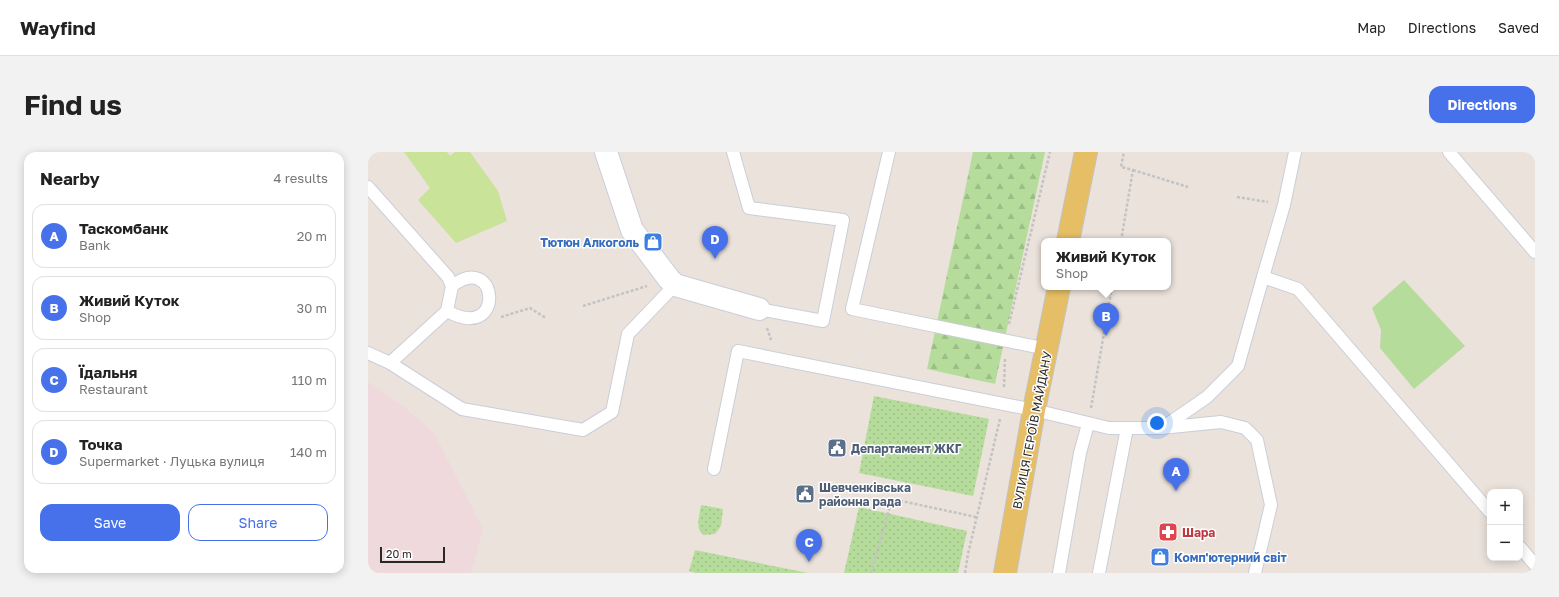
<!DOCTYPE html>
<html lang="en">
<head>
<meta charset="utf-8">
<style>
  :root { --surface:#fff; --page:#f2f2f2; --text:#222; --muted:#767676; --line:#e0e0e0; --accent:#4771eb }
  body { margin:0; font-family:"Golos Text",sans-serif; background:var(--page); color:var(--text) }
  .controls { position:absolute; right:12px; bottom:12px; display:grid; overflow:hidden; border-radius:8px; box-shadow:0 2px 10px #0003 }
  .controls button { width:36px; height:36px; display:grid; place-items:center; padding:0; border:0; border-bottom:1px solid var(--line); background:var(--surface); color:var(--text); font:20px sans-serif }
  .scale { position:absolute; left:12px; bottom:10px; width:65px; box-sizing:border-box; padding-left:4px; border:2px solid #292929; border-top:0; font-size:11px; line-height:14px; white-space:nowrap; color:#292929; -webkit-text-stroke:3px #fff; paint-order:stroke }
  .you { position:absolute; left:789px; top:271px; width:14px; height:14px; margin:-10px; border:3px solid #fff; border-radius:50%; background:#1a73e8; box-shadow:0 0 0 6px #1a73e833 }
  .badge { display:grid; place-items:center; width:26px; height:26px; border-radius:50%; background:var(--accent); color:#fff; font-size:13px; font-weight:700 }
  .pin { position:absolute; translate:-50% -33px; filter:drop-shadow(0 1px 2px #0008) }
  .pin::after { content:''; position:absolute; top:21px; width:14px; height:12px; background:inherit; clip-path:polygon(0 0,100% 0,50% 100%) }
  .popup { position:absolute; left:673px; top:86px; width:130px; height:52px; box-sizing:border-box; display:grid; place-content:center; border-radius:8px; background:var(--surface); filter:drop-shadow(0 1px 3px #0005); font-size:13px; white-space:nowrap; color:var(--muted) }
  .popup b { font-size:15px; color:var(--text) }
  .popup::after { content:''; position:absolute; left:50%; top:100%; margin-left:-8px; border:8px solid transparent; border-top-color:var(--surface) }
  .list { margin:0; padding:0; list-style:none }
  h2 { display:flex; justify-content:space-between; align-items:center; height:52px; margin:0; padding:0 16px; font-size:17px }
  h2 small { font-size:13px; font-weight:400; color:var(--muted) }
  .list li { display:grid; grid-template-columns:26px 1fr auto; gap:12px; align-items:center; box-sizing:border-box; height:64px; margin:0 8px 8px; padding:0 8px; border:1px solid var(--line); border-radius:12px }
  .list b { display:block; font-size:15px; white-space:nowrap }
  .list p { margin:0; font-size:13px; white-space:nowrap; color:var(--muted) }
  .list em { font-size:13px; font-style:normal; color:var(--muted) }
  .actions { display:flex; gap:8px; padding:12px 16px }
  .actions a { flex:1; padding:9px 0; border:1px solid var(--accent); border-radius:12px; text-align:center; font-size:14px; color:var(--accent) }
  .actions .main { background:var(--accent); color:#fff }
  .map { position:relative; flex:none; width:1167px; height:421px; overflow:hidden; border-radius:12px }
  header { display:flex; align-items:center; gap:24px; box-sizing:border-box; height:56px; padding:0 20px; background:var(--surface); border-bottom:1px solid var(--line) }
  header strong { font-size:19px }
  nav { display:flex; gap:22px; margin-inline-start:auto; font-size:14px }
  .intro { display:flex; align-items:center; justify-content:space-between; box-sizing:border-box; height:96px; padding:0 24px }
  h1 { margin:0; font-size:28px }
  .button { padding:10px 18px; border-radius:12px; background:var(--accent); color:#fff; font-size:14px; font-weight:700 }
  main { display:flex; gap:24px; padding:0 24px }
  aside { flex:1; background:var(--surface); border-radius:12px; box-shadow:0 2px 10px #0003 }
  .map>svg:first-child { display:block }
  .medical { fill:#f0d9dc }
  .grass { fill:url(#grass-dots) }
  .forest { fill:url(#forest-firs) }
  .park { fill:#b6dc9c }
  .pitch { fill:#c9e398 }
  .lines { fill:none; stroke-linecap:round; stroke-linejoin:round }
  .lane-casing { stroke:#caced9; stroke-width:14 }
  .street-casing { stroke:#caced9; stroke-width:24 }
  .primary-casing { stroke:#c3c3c3; stroke-width:24 }
  .path { stroke:#c3c3c3; stroke-width:2.5; stroke-dasharray:3 2; stroke-linecap:butt }
  .lane { stroke:#fff; stroke-width:12 }
  .street { stroke:#fff; stroke-width:22 }
  .primary { stroke:#e5be65; stroke-width:22 }
  .labels { text-anchor:middle; dominant-baseline:central; stroke-width:3; stroke-linejoin:round; paint-order:stroke }
  .shop-label { font-size:12px; font-weight:bold; fill:#366cbe; stroke:#fff; text-anchor:end }
  .street-label { font-size:12px; fill:#292929; stroke:#fff }
  .service-label { font-size:12px; font-weight:bold; fill:#4e5e75; stroke:#fff; text-anchor:start }
  .health-label { font-size:12px; font-weight:bold; fill:#be3a42; stroke:#fff; text-anchor:start }
</style>
</head>
<body>
<header>
<strong>Wayfind</strong>
<nav><a>Map</a><a>Directions</a><a>Saved</a></nav>
</header>
<div class="intro"><h1>Find us</h1><a class="button">Directions</a></div>
<main>
<aside>
<h2>Nearby<small>4 results</small></h2>
<ul class="list">
<li><span class="badge">A</span><div><b>Таскомбанк</b><p>Bank</p></div><em>20 m</em></li>
<li><span class="badge">B</span><div><b>Живий Куток</b><p>Shop</p></div><em>30 m</em></li>
<li><span class="badge">C</span><div><b>Їдальня</b><p>Restaurant</p></div><em>110 m</em></li>
<li><span class="badge">D</span><div><b>Точка</b><p>Supermarket · Луцька вулиця</p></div><em>140 m</em></li>
</ul>
<div class="actions"><a class="main">Save</a><a>Share</a></div>
</aside>
<div class="map">
<svg width="1167" height="421" viewBox="0 0 1167 421">
  <defs>
    <pattern id="grass-dots" width="8" height="8" patternUnits="userSpaceOnUse"><rect width="8" height="8" fill="#b6dc9c"/><path d="M2 2h.1M6 6h.1" fill="none" stroke="#9cbd86" stroke-width="1.8" stroke-linecap="round"/></pattern>
    <pattern id="forest-firs" width="22" height="20" patternUnits="userSpaceOnUse"><rect width="22" height="20" fill="#b6dc9c"/><path d="M5 1l3.5 6h-7zM16 11l3.5 6h-7z" fill="#9cbd86"/></pattern>
  </defs>
  <rect width="100%" height="100%" fill="#eae2db"/>
  <path class="medical" d="M 0,230 L 36,255 L 66,281 L 115,377 L 103,421 L 0,421 Z"/>
  <g class="grass">
    <path d="M 506,244 L 621,267 L 605,344 L 491,321 Z"/>
    <path d="M 333,353 L 355,357 L 353,374 L 347,382 L 336,383 C 326,377 332,362 333,353 Z"/>
    <path d="M 491,355 L 599,379 L 590,421 L 476,421 Z"/>
    <path d="M 327,398 L 440,421 L 328,421 L 321,419 Z"/>
  </g>
  <path class="forest" d="M 605,0 L 677,0 L 627,232 L 559,217 Z"/>
  <path class="park" d="M 1036,128 L 1097,194 L 1046,237 L 1012,196 L 1013,178 L 1004,156 Z"/>
  <path class="pitch" d="M 36,0 L 79,0 L 82,4 L 87,0 L 102,0 L 130,39 L 139,69 L 88,91 L 50,48 L 62,36 Z"/>
  <g class="lines">
    <defs>
      <g id="lane">
        <path d="M 365,0 L 381,56 L 475,68 L 455,169 L 391,157"/>
        <path d="M 521,0 L 484,157 L 679,197"/>
        <path d="M 1081,0 L 1167,100"/>
        <path d="M 0,35 L 80,125 L 84,134 L 79,159 C 138,192 131,98 84,134"/>
        <path d="M 895,125 L 916,53 L 927,0"/>
        <path d="M 0,201 L 22,211 L 94,257 L 215,278 L 244,260 L 260,182 L 307,133"/>
        <path d="M 22,211 L 79,159"/>
        <path d="M 794,276 L 839,245 L 870,214 L 895,125 L 930,137 L 1122,360"/>
        <path d="M 346,317 L 370,199 L 666,258 L 741,276 L 793,276 L 853,270 L 877,276 L 889,288 L 903,353 L 887,421"/>
        <path d="M 1152,395 L 1167,413"/>
        <path d="M 691,421 L 712,301 L 720,272"/>
        <path d="M 731,421 L 759,276"/>
      </g>
      <path id="street" d="M 238,0 L 264,78 L 301,127 L 307,133 L 391,157"/>
      <g id="primary">
        <path d="M 700,89 L 718,0"/>
        <path d="M 637,421 L 666,258 L 691,135"/>
      </g>
    </defs>
    <use href="#lane" class="lane-casing"/>
    <use href="#street" class="street-casing"/>
    <use href="#primary" class="primary-casing"/>
    <g class="path">
      <path d="M 765,18 L 820,35"/>
      <path d="M 869,45 L 900,50"/>
      <path d="M 753,89 L 765,18 L 753,15 L 756,0"/>
      <path d="M 215,154 L 279,134"/>
      <path d="M 133,165 L 162,156 L 178,166"/>
      <path d="M 641,172 L 682,0"/>
      <path d="M 399,176 L 403,188"/>
      <path d="M 636,235 L 637,206"/>
      <path d="M 723,256 L 744,135"/>
      <path d="M 503,421 L 524,347 L 608,365"/>
      <path d="M 597,421 L 600,402 L 632,267"/>
    </g>
    <use href="#lane" class="lane"/>
    <use href="#street" class="street"/>
    <use href="#primary" class="primary"/>
  </g>
  <defs>
    <symbol id="shop-square" viewBox="-11 -11 22 22"><rect x="-9" y="-9" width="18" height="18" rx="4" fill="#3f7fe0" stroke="#fff"/><path d="M-5-2.5h2.3a2.7 3.5 0 0 1 5.4 0H5L5.5 6h-11ZM-1.5-2.5h3a1.5 2.3 0 0 0-3 0Z" fill="#fff"/></symbol>
    <symbol id="civic-square" viewBox="-11 -11 22 22"><rect x="-9" y="-9" width="18" height="18" rx="4" fill="#5c6f8a" stroke="#fff"/><path d="M-.6-6.5H3V-4.5H.6V-3L4-1V1h2V6H-6V1h2V-1L-.6-3ZM-1.2 2.5V6h2.4V2.5Z" fill="#fff"/></symbol>
    <symbol id="pharmacy-square" viewBox="-11 -11 22 22"><rect x="-9" y="-9" width="18" height="18" rx="4" fill="#e0444e" stroke="#fff"/><path d="M-2-6h4v4h4v4h-4v4h-4v-4h-4v-4h4Z" fill="#fff"/></symbol>
  </defs>
  <g fill-rule="evenodd">
    <use href="#shop-square" x="274" y="79" width="22" height="22"/>
    <use href="#civic-square" x="458" y="285" width="22" height="22"/>
    <use href="#civic-square" x="426" y="331" width="22" height="22"/>
    <use href="#pharmacy-square" x="789" y="369" width="22" height="22"/>
    <use href="#shop-square" x="781" y="394" width="22" height="22"/>
  </g>
  <g class="labels">
    <g class="shop-label">
      <text x="271" y="90">Тютюн Алкоголь</text>
      <text x="806" y="405" text-anchor="start">Комп'ютерний світ</text>
    </g>
    <g class="street-label">
      <text transform="translate(664 278) rotate(-79)">ВУЛИЦЯ ГЕРОЇВ МАЙДАНУ</text>
    </g>
    <g class="service-label">
      <text x="483" y="296">Департамент ЖКГ</text>
      <text x="451" y="335">Шевченківська<tspan x="451" dy="14">районна рада</tspan></text>
    </g>
    <g class="health-label">
      <text x="814" y="380">Шара</text>
    </g>
  </g>
</svg>
<div class="controls">
<button>+</button>
<button>−</button>
</div>
<div class="scale">20 m</div>
<div class="you"></div>
<div class="pin badge" style="left:808px;top:339px">A</div>
<div class="pin badge" style="left:738px;top:184px">B</div>
<div class="popup"><b>Живий Куток</b>Shop</div>
<div class="pin badge" style="left:441px;top:410px">C</div>
<div class="pin badge" style="left:347px;top:107px">D</div>
</div>
</main>
</body>
</html>
